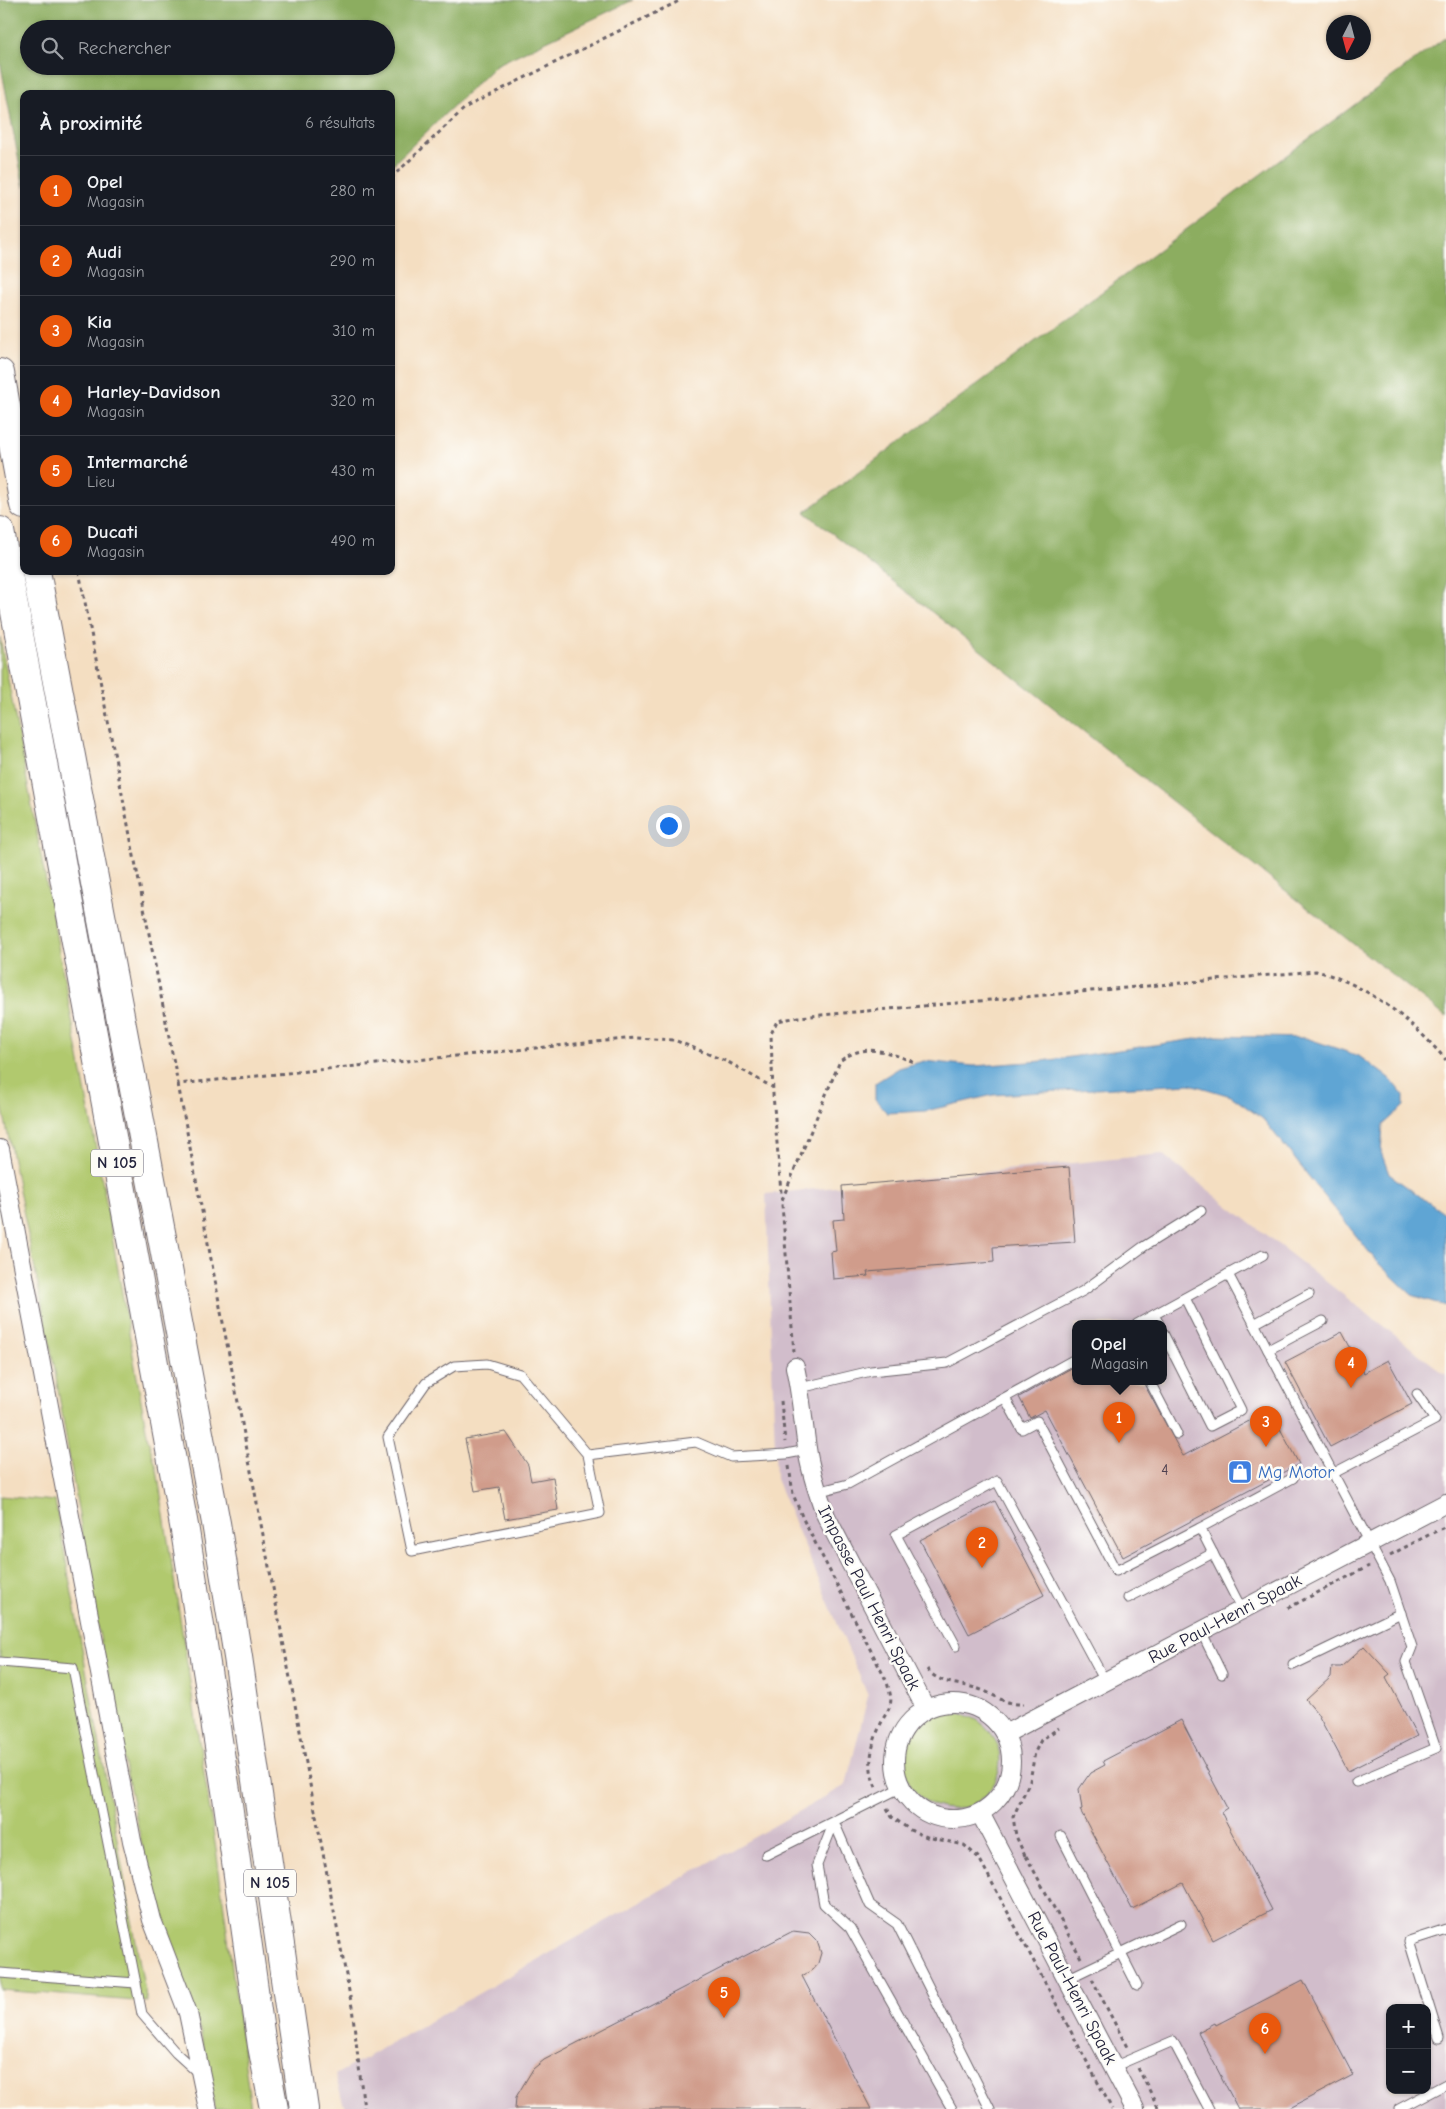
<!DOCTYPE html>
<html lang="fr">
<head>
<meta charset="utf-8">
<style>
  :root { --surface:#171b24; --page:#242831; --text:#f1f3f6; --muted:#9ea1a6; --line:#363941; --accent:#ea580c }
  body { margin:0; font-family:"Comic Neue",sans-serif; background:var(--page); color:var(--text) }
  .controls { position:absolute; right:15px; bottom:15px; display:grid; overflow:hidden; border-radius:10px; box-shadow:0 1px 4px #0004 }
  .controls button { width:45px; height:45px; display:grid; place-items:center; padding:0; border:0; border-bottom:1px solid var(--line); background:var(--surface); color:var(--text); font:25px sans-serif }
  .compass { position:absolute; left:1326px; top:15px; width:45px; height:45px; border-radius:50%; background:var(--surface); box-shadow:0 1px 4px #0004; rotate:186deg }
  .you { position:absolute; left:668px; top:825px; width:18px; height:18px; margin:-12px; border:4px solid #fff; border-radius:50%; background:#1a73e8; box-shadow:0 0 0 8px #1a73e833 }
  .badge { display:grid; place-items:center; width:32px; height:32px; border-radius:50%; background:var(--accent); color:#fff; font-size:16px; font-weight:700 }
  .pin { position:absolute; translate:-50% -41px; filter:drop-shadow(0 1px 2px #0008) }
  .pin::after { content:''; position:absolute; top:26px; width:18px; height:15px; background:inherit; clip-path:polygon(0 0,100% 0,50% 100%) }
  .popup { position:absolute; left:1072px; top:1320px; width:95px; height:65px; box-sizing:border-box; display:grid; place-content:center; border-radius:10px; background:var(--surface); filter:drop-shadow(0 1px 4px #0005); font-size:16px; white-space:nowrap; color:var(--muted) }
  .popup b { font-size:19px; color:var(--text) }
  .popup::after { content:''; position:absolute; left:50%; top:100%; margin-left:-10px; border:10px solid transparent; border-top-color:var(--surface) }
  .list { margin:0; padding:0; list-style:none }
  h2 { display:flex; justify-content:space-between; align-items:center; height:65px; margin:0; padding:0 20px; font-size:21px }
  h2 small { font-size:16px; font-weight:400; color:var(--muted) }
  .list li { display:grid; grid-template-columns:32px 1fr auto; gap:15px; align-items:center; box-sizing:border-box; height:70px; padding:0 20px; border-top:1px solid var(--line) }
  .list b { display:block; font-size:19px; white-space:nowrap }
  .list p { margin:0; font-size:16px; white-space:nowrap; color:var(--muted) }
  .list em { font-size:16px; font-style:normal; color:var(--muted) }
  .icon { flex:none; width:28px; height:28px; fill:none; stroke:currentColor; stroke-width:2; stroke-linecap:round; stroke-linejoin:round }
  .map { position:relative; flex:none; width:1446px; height:2109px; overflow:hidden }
  .search { position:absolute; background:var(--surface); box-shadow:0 1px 4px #0004; left:20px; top:20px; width:375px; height:55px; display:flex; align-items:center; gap:12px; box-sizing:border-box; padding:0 18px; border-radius:28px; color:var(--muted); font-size:19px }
  .panel { position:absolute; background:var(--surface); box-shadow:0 1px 4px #0004; left:20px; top:90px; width:375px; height:485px; border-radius:10px }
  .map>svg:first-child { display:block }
  .industrial { fill:#d1bdcb; fill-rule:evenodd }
  .green { fill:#b1c96e; stroke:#6a7654 }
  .forest { fill:#8cad61; stroke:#57684e; fill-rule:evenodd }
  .water { fill:#5ea5d4; stroke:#406488 }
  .building { fill:#d09c8b }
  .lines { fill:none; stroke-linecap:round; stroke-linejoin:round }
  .lane-casing { stroke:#6c646a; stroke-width:11 }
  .street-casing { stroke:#6c646a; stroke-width:20 }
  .highway-casing { stroke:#6c646a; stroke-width:30 }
  .path { stroke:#6c646a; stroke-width:3; stroke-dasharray:4 4; stroke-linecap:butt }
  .lane { stroke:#fff; stroke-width:9 }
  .street { stroke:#fff; stroke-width:18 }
  .highway { stroke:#fff; stroke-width:28 }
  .labels { text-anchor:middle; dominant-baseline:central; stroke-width:5; stroke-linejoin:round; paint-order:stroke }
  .number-label { font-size:15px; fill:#4e404f }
  .shield { fill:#fdfcf7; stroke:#646373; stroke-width:1 }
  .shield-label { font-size:16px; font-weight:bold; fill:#22223b }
  .shop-label { font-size:18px; fill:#366cbe; stroke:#fdfcf7; text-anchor:start }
  .street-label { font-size:18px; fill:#22223b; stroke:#fdfcf7 }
</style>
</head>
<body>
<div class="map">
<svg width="1446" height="2109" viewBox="0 0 1446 2109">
  <rect width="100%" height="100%" fill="#fdfcf7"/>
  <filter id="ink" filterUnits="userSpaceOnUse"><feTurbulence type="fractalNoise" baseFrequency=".02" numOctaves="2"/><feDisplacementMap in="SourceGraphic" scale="10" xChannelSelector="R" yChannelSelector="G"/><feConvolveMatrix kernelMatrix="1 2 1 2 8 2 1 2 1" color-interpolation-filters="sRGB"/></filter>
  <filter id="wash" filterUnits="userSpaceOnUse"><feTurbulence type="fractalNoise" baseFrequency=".0096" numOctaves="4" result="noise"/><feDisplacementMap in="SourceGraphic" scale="20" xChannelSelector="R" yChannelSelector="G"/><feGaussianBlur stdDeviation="1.12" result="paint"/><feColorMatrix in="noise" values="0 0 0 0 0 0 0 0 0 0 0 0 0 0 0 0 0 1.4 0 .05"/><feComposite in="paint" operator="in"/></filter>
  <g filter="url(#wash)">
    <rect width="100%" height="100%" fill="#f4dec1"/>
    <path class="industrial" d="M 1162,1154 L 1446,1375 L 1446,2109 L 345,2109 L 335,2075 L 846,1785 L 868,1696 L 776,1479 L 766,1194 ZM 1075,1324 L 1163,1324 L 1163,1382 L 1075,1382 ZM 1390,2008 L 1427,2008 L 1427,2090 L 1390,2090 Z"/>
    <g class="green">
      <path d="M 0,637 L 105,1196 L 148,1440 L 157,1470 L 217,1856 L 251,2109 L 215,2109 L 201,2034 L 150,1883 L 126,1770 L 96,1617 L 54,1365 L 0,1095 Z"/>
      <path d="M 0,1496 L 55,1501 L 147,2002 L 0,1990 Z"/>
      <circle cx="952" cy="1761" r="48"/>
    </g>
    <g class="forest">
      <path d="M 0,0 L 633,0 L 496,65 L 391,166 L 391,94 L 24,94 L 24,188 L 0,61 ZM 29,29 L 386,29 L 386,66 L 29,66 Z"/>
      <path d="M 1446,37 L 1446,1017 L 805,512 Z"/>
    </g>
    <path class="water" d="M 1216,1036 L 1306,1038 L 1359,1056 L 1389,1078 L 1404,1096 L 1404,1106 L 1383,1125 L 1381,1152 L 1389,1174 L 1446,1215 L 1446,1306 L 1412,1295 L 1377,1262 L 1263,1119 L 1231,1096 L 1190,1084 L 1076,1090 L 993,1095 L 926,1111 L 887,1113 L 875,1099 L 875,1083 L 899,1068 L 924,1061 L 974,1066 L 1043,1061 Z"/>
    <g id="blocks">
      <g class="building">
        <path d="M 1069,1167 L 1075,1242 L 993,1247 L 994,1262 L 867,1272 L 868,1276 L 833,1279 L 831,1252 L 836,1251 L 833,1220 L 844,1219 L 842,1186 Z"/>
        <path d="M 1342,1332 L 1364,1373 L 1388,1360 L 1412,1404 L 1330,1447 L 1285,1362 Z"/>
        <path d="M 1075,1366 L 1075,1382 L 1143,1382 L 1183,1456 L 1270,1410 L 1299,1464 L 1123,1557 L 1045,1410 L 1030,1418 L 1019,1397 Z"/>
        <path d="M 506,1432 L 528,1465 L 531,1481 L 553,1477 L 558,1510 L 505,1519 L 499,1487 L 475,1491 L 465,1439 Z"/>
        <path d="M 995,1501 L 1044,1595 L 969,1634 L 920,1540 Z"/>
        <path d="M 1364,1646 L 1390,1674 L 1386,1677 L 1417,1736 L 1348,1771 L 1317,1713 L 1306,1700 L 1331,1677 L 1332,1667 L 1341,1667 Z"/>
        <path d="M 1181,1720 L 1227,1808 L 1221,1812 L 1272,1910 L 1213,1940 L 1183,1883 L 1132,1909 L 1080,1810 L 1082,1809 L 1079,1789 L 1090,1773 L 1105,1765 L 1103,1761 Z"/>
        <path d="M 793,1931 L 809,1933 L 817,1941 L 821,1953 L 818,1963 L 812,1970 L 802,1976 L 871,2109 L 515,2109 L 516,2097 L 533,2069 L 544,2060 Z"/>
        <path d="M 1303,1980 L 1353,2075 L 1288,2109 L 1238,2109 L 1198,2032 L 1215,2023 L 1216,2025 Z"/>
      </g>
    </g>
  </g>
  <g filter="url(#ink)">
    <use href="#blocks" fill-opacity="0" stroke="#6c646a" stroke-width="1"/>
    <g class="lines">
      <defs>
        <g id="lane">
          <path d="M 1228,1274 L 1390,1581 L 1412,1647 L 1406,1662 L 1436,1748 L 1356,1782"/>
          <path d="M 1154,1315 L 1159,1324"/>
          <path d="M 1137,1324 L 1263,1255"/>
          <path d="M 1254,1324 L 1309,1294"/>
          <path d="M 1163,1333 L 1210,1426 L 1241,1410 L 1185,1298"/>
          <path d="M 1268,1350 L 1323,1321"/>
          <path d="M 1150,1382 L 1177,1434"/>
          <path d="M 800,1388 L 871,1371 L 947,1363 L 1083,1291 L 1143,1247 L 1201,1211"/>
          <path d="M 1005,1398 L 1022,1429 L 1037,1421 L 1116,1571 L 1200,1528 L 1242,1610"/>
          <path d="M 588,1455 L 600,1513 L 412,1551 L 388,1437 L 426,1383 L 454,1366 L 487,1364 L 520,1374 L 588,1455 L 696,1442 L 731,1457 L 786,1454 L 807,1450"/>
          <path d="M 1334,1473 L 1435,1420 L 1417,1394"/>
          <path d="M 817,1492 L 848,1484 L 1075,1359"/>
          <path d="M 1200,1528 L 1293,1478"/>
          <path d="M 1128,1598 L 1213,1553"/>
          <path d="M 1201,1631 L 1222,1674"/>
          <path d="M 956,1646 L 896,1535 L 997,1481 L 1105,1681"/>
          <path d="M 0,1662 L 73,1668 L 142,2014 L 176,2053 L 198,2073"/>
          <path d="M 1293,1665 L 1401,1613"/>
          <path d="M 834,1822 L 870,1905 L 897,1924 L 990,2109"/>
          <path d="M 834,1822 L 817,1865 L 824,1904 L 850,1928 L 952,2109"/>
          <path d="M 1061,1836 L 1137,1985"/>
          <path d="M 766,1855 L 902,1787"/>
          <path d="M 0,1973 L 136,1983"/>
          <path d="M 1067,1979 L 1181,1924"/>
          <path d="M 1439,2038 L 1409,1941 L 1446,1929"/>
          <path d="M 1113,2067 L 1173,2041 L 1209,2109"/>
          <path d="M 1399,2109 L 1446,2084"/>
        </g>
        <g id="street">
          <path d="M 0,1149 L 132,1841 L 152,1920 L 188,2013 L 208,2109"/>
          <path d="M 795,1367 C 801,1394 803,1421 807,1448 C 810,1471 818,1494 826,1516 L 926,1709"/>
          <circle cx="953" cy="1761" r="58"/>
          <path d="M 1005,1734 L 1446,1503"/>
          <path d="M 980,1813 L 1135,2109"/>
        </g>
        <g id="highway">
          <path d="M 0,373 L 24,505"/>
          <path d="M 0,531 L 185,1531 L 227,1797 L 262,2046 L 274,2109"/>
          <path d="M 36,571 L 216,1523 L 238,1657 L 304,2109"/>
        </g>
      </defs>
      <use href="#lane" class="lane-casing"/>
      <use href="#street" class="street-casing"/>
      <use href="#highway" class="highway-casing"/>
      <g class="path">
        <path d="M 391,178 L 466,107 L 681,0"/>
        <path d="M 79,571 L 178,1084 L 635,1038 L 674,1040 L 728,1062 L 772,1087"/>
        <path d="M 178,1084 L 352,2007 L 364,2109"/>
        <path d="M 782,1200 L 840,1061 C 866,1041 889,1053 917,1063"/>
        <path d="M 794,1352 L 773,1094 L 771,1034 L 777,1021 L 799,1017 L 1316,971 C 1367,984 1412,1020 1446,1060"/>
        <path d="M 781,1401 L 785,1442"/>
        <path d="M 789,1466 L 793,1494 L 803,1519 L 886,1680"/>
        <path d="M 1390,1555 L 1446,1526"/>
        <path d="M 1288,1608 L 1369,1566"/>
        <path d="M 927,1669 C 941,1687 964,1682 984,1691 C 998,1697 1007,1705 1024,1704"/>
        <path d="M 876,1787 C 865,1765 873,1740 883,1719 C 885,1715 889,1710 890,1705 C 893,1696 887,1687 887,1680"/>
        <path d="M 887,1808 L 892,1817 L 910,1830 L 927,1837 L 964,1845 L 979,1858 L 1112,2109"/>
        <path d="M 1025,1856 L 1016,1836 L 1013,1817 L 1030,1781 L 1035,1752 L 1041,1740 L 1059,1728"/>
        <path d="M 1026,1856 L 1081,1958"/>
        <path d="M 1092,1979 L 1127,2047"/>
        <path d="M 1138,2068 L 1159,2109"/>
      </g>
      <use href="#lane" class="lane"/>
      <use href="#street" class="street"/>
      <use href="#highway" class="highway"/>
    </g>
  </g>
  <defs>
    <symbol id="shop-square" viewBox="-11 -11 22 22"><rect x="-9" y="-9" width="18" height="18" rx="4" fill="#3f7fe0" stroke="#fdfcf7"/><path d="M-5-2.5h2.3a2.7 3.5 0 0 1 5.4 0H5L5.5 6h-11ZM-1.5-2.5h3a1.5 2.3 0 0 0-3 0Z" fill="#fff"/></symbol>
  </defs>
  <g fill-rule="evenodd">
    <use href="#shop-square" x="1226" y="1458" width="28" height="28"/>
  </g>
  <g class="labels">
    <g class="number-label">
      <text x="1165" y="1470">4</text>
    </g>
    <g class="shield">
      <rect x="91" y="1149.5" width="52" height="27" rx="4"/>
      <rect x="244" y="1869.5" width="52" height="27" rx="4"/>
    </g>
    <g class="shield-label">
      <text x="117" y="1163">N 105</text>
      <text x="270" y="1883">N 105</text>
    </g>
    <g class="shop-label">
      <text x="1258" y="1472">Mg Motor</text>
    </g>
    <g class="street-label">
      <text transform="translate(869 1598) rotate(63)">Impasse Paul Henri Spaak</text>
      <text transform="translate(1225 1619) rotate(-28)">Rue Paul-Henri Spaak</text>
      <text transform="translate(1072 1988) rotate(62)">Rue Paul-Henri Spaak</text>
    </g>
  </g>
</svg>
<div class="controls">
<button>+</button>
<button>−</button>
</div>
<svg class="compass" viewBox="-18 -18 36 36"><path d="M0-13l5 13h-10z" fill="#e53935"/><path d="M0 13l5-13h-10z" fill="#9ea1a6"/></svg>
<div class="you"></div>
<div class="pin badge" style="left:1119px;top:1443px">1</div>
<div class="popup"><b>Opel</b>Magasin</div>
<div class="pin badge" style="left:982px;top:1568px">2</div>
<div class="pin badge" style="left:1266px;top:1447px">3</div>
<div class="pin badge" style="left:1351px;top:1388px">4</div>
<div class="pin badge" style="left:724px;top:2018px">5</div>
<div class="pin badge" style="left:1265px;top:2054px">6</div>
<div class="search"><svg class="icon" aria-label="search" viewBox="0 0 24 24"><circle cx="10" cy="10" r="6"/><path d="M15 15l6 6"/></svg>Rechercher</div>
<section class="panel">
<h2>À proximité<small>6 résultats</small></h2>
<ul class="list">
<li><span class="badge">1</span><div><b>Opel</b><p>Magasin</p></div><em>280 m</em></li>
<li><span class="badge">2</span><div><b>Audi</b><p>Magasin</p></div><em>290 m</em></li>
<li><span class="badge">3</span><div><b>Kia</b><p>Magasin</p></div><em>310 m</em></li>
<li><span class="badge">4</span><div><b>Harley-Davidson</b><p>Magasin</p></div><em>320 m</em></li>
<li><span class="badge">5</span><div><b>Intermarché</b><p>Lieu</p></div><em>430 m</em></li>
<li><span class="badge">6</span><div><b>Ducati</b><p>Magasin</p></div><em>490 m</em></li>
</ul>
</section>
</div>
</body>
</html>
